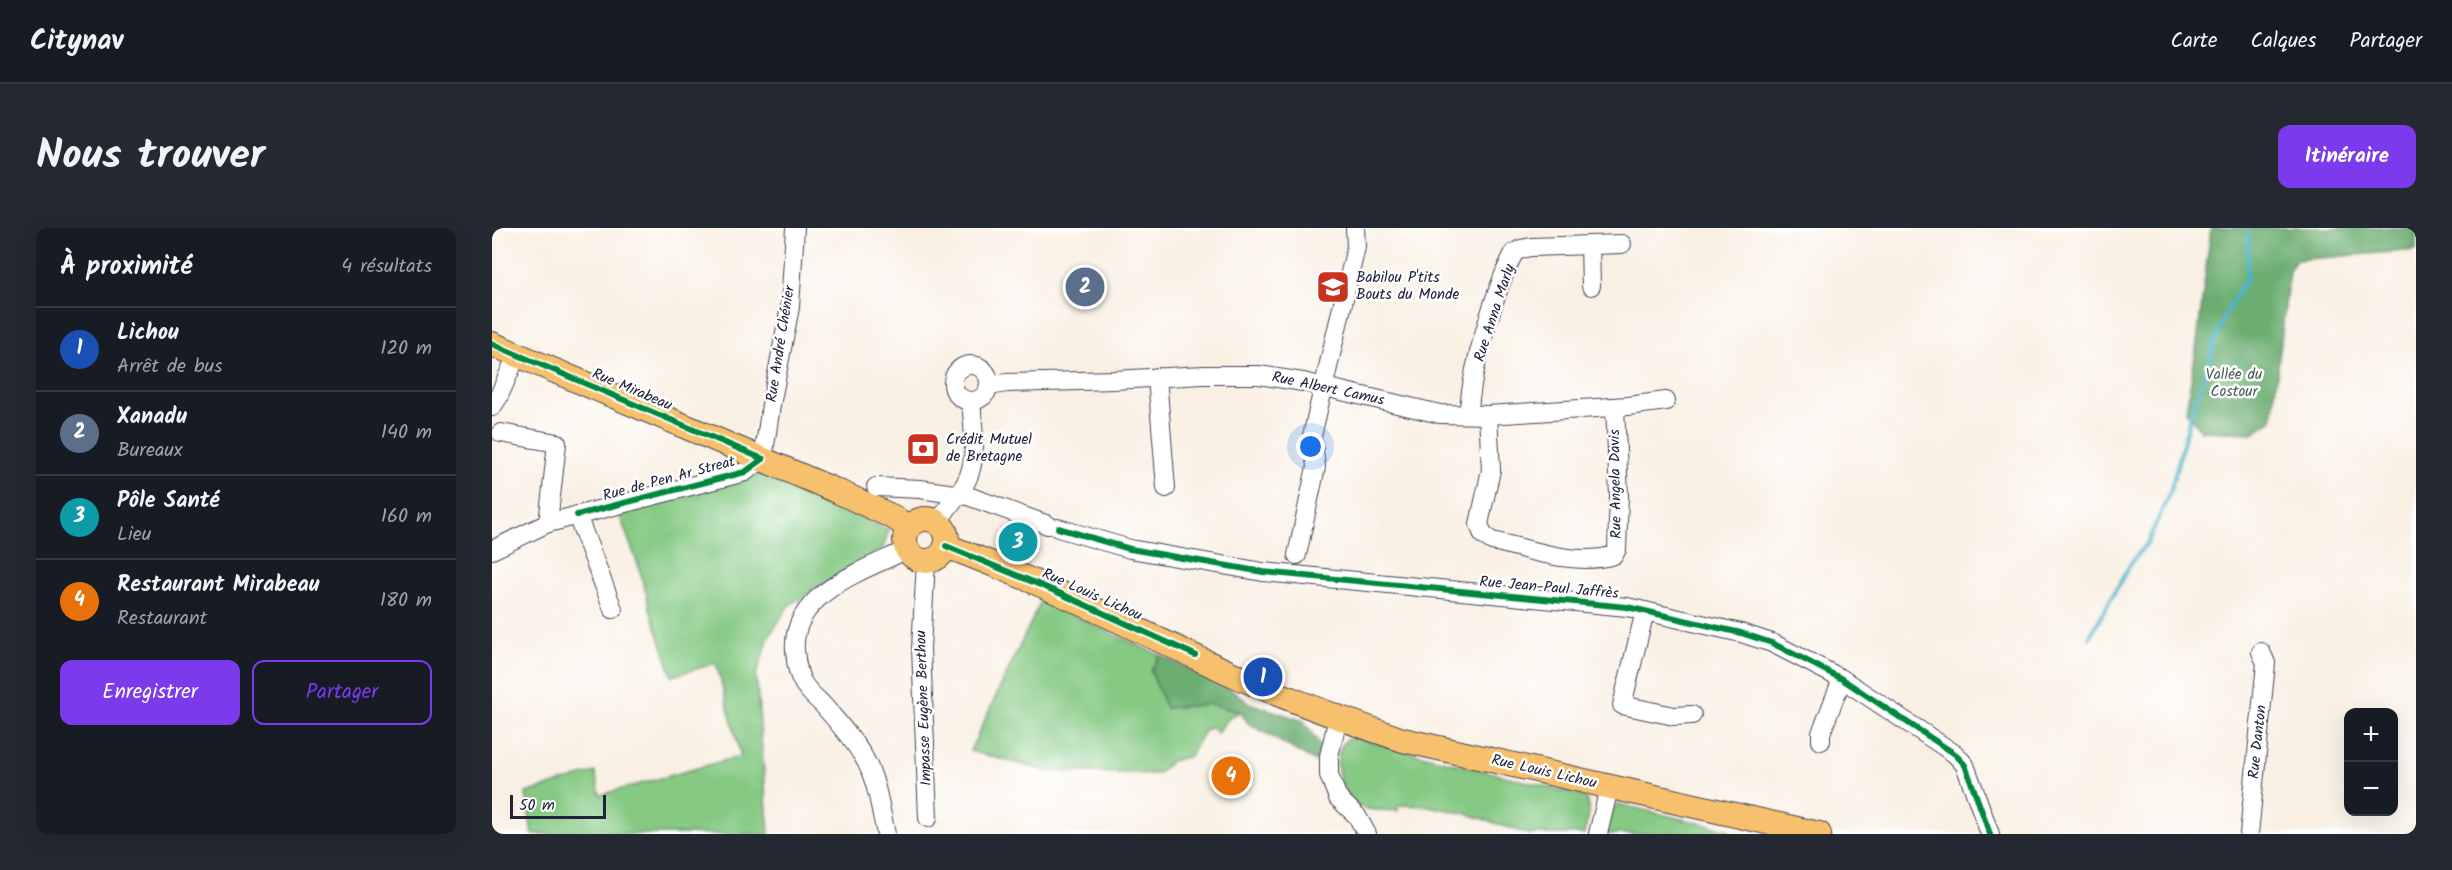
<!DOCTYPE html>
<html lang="fr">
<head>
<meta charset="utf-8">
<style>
  :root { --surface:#171b24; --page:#242831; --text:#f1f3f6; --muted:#9ea1a6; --line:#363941; --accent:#7c3aed }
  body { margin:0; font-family:Kalam,sans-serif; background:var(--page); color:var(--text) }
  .controls { position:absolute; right:18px; bottom:18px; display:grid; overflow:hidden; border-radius:12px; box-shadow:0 6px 24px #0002 }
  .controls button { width:54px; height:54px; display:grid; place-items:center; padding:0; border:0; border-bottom:2px solid var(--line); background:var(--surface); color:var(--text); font:30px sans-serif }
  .scale { position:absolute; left:18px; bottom:15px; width:96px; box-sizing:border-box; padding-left:6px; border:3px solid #22223b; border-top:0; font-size:16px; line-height:21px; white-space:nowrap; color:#22223b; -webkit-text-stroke:4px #fff; paint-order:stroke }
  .you { position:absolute; left:819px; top:219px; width:21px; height:21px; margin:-15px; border:4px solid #fff; border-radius:50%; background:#1a73e8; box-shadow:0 0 0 9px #1a73e833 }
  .badge { display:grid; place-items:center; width:39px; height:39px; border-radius:50%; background:var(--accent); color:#fff; font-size:20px; font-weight:700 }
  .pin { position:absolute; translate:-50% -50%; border:3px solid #fff; box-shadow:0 2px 6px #0006 }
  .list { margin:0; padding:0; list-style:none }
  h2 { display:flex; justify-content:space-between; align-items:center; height:78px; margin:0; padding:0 24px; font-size:26px }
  h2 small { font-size:20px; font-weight:400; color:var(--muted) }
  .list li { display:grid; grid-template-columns:39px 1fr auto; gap:18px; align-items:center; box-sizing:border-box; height:84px; padding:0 24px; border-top:2px solid var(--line) }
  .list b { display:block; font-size:22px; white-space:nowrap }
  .list p { margin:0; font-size:20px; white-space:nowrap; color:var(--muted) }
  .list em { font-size:20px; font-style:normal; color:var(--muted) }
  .actions { display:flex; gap:12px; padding:18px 24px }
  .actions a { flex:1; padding:14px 0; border:2px solid var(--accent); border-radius:12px; text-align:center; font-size:21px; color:var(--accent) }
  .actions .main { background:var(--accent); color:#fff }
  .map { position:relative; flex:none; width:1924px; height:606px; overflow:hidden; border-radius:12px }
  header { display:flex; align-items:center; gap:36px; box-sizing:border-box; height:84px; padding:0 30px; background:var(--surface); border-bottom:2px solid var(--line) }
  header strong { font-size:28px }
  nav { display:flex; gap:33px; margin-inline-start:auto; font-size:21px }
  .intro { display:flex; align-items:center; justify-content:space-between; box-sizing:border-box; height:144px; padding:0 36px }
  h1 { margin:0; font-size:42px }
  .button { padding:15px 27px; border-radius:12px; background:var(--accent); color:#fff; font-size:21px; font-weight:700 }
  main { display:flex; gap:36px; padding:0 36px }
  aside { flex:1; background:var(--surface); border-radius:12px; box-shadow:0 6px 24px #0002 }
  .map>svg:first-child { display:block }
  .green { fill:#85c983; stroke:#54765f; stroke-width:1.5 }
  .forest { fill:#6cad71; stroke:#476856; stroke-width:1.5 }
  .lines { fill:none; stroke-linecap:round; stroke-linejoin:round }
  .stream { stroke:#4cb3cb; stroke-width:4 }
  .minor-casing { stroke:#424154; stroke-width:20 }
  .major-casing { stroke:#424154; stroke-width:26 }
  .minor { stroke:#fff; stroke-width:18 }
  .major { stroke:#f7c06c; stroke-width:24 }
  .cycleway-casing { stroke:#fff; stroke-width:10 }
  .cycleway { stroke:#00873e; stroke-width:6 }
  .labels { text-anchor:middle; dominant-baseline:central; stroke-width:5; stroke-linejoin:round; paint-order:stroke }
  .poi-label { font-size:15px; fill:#22223b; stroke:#fff; text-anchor:start }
  .street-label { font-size:15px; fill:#22223b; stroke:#fff }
  .park-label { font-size:15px; fill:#455c54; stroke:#fff }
</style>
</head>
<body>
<header>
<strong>Citynav</strong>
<nav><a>Carte</a><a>Calques</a><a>Partager</a></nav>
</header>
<div class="intro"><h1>Nous trouver</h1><a class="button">Itinéraire</a></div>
<main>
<aside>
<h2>À proximité<small>4 résultats</small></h2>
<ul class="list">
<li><span class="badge" style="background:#1a4fb4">1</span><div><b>Lichou</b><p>Arrêt de bus</p></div><em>120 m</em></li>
<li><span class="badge" style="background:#5c6f8a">2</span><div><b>Xanadu</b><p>Bureaux</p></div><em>140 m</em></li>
<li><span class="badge" style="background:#0f9aa8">3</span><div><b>Pôle Santé</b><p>Lieu</p></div><em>160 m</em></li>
<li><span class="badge" style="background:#e8710a">4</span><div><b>Restaurant Mirabeau</b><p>Restaurant</p></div><em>180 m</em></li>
</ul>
<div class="actions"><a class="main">Enregistrer</a><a>Partager</a></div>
</aside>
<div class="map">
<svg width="1924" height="606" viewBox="0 0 1924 606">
  <rect width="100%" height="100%" fill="#fff"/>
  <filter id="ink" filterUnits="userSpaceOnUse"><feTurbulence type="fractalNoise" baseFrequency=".0167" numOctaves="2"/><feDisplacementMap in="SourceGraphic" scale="12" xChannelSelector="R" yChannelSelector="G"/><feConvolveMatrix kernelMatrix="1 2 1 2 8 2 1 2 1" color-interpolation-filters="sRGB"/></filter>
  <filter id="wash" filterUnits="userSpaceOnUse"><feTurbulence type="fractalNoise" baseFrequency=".008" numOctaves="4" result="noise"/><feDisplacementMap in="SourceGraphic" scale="24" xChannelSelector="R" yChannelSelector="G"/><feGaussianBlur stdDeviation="1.35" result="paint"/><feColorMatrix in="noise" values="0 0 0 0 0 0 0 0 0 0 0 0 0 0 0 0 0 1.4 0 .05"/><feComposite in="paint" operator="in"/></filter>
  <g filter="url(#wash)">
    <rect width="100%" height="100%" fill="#f9f0e3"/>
    <g class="green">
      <path d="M 273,246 L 397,302 L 391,320 L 297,377 L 277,409 L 264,447 L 277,606 L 40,606 L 34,565 L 103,544 L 108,567 L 249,528 L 224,435 L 180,448 L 159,384 L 147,339 L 124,278 Z"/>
      <path d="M 549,373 L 668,427 L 659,443 L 674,480 L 719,476 L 748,484 L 737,490 L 725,505 L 719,499 L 712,503 L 698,528 L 679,533 L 666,546 L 555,543 L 478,523 Z"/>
      <path d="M 855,511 L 866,511 L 1088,567 C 1104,574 1095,592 1092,606 L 1036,606 L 976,586 L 936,578 L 906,577 L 906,583 C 895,582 882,583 872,580 C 848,572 836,528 855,511 Z"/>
      <path d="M 1126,576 L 1237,602 L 1237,606 L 1114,606 L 1119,584 Z"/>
    </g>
    <g class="forest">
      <path d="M 1719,0 L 1924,0 L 1924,22 L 1804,32 L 1797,43 L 1780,192 L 1761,205 L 1709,203 L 1694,183 L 1705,115 Z"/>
      <path d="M 668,427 L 742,463 L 757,475 L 812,493 L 829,519 L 823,534 L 756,495 L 748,484 L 719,476 L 674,480 L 659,443 Z"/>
    </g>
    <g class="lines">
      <path class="stream" d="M 1597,410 L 1640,333 L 1656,314 L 1678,264 L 1699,186 L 1726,104 L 1736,81 L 1755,50 L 1757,0"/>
    </g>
  </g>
  <g filter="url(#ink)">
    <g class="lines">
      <defs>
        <g id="minor">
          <path d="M 1098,17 L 1099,58"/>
          <circle cx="479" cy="155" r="18"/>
          <path d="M 665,149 L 674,260"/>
          <path d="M 497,158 L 515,155 L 622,152 L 711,147 L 767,147 L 811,154 L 948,186 L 996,187 L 1136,178 L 1174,173"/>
          <path d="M 0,179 L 6,170 L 25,127"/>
          <path d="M 977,185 C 978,145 1003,61 1022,25 L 1029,21 L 1039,19 L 1130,16"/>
          <path d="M 996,187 L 999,242 L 987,296 L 991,307 L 1000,313 C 1037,321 1084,339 1122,327 L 1125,321 L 1127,268 L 1123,179"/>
          <path d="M 9,205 L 65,215 L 56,295"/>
          <path d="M 384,259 L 428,261 L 476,268 L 556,297"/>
          <path d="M 85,287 L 121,381"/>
          <path d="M 446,294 C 454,281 465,269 473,256 C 487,231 481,201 479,173"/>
          <path d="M 566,300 L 638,321 L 771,344 L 1135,379 L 1249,405 L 1280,415 L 1350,451 L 1463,526 L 1473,537 L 1498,606"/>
          <path d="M 0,322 L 56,295 L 253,244 L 271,231 L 279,177 L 298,79 L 303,0"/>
          <path d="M 805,327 L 824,239 L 820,208 L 864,19 L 863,0"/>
          <path d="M 434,334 L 429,420 L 436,590"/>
          <path d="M 1153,383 L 1130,477 L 1182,488 L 1200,487"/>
          <path d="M 846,490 L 837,528 L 837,547 L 846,570 L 865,588 L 875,606"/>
          <path d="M 1329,513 L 1329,505 L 1350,451"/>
          <path d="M 394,606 C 388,580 385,551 371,528 C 360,510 345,493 331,477 C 324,470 314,462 310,453 C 305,444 304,433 303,422 C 299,365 373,342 414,322"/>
          <path d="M 1106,606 L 1117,560"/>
          <path d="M 1757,606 L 1774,435 L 1769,424"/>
        </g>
        <g id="major">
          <path d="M 0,116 L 347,264 L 401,289 L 416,299"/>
          <circle cx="434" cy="312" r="21"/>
          <path d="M 454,318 C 560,357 659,410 762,456 C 811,477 861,495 911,512 L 1327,606"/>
        </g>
      </defs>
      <use href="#minor" class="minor-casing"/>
      <use href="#major" class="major-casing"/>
      <use href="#minor" class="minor"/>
      <use href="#major" class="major"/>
      <defs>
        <g id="cycleway">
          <path d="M 0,116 L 271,231"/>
          <path d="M 85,287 L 253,244 L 271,231"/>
          <path d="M 566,300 L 638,321 L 771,344 L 1135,379 L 1249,405 L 1280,415 L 1350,451 L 1463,526 L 1473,537 L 1498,606"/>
          <path d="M 454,318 L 565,364 L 703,427"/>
        </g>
      </defs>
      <use href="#cycleway" class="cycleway-casing"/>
      <use href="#cycleway" class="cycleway"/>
    </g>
  </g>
  <defs>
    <symbol id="school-square" viewBox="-11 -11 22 22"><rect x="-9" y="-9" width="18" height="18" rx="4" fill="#c8321e" stroke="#fff"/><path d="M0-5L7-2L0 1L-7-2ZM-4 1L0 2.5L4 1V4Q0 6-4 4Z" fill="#fff"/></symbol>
    <symbol id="bank-square" viewBox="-11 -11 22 22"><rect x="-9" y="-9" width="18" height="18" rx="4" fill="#c8321e" stroke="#fff"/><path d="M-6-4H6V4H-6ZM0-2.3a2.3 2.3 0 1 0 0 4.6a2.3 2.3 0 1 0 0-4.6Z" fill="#fff"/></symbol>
  </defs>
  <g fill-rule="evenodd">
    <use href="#school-square" x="822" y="40" width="38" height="38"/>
    <use href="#bank-square" x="412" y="202" width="38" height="38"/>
  </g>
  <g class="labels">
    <g class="poi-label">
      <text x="864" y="50">Babilou P'tits<tspan x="864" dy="17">Bouts du Monde</tspan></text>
      <text x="454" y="212">Crédit Mutuel<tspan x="454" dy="17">de Bretagne</tspan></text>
    </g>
    <g class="street-label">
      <text transform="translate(1003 85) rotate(-72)">Rue Anna Marly</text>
      <text transform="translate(289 116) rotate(-81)">Rue André Chénier</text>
      <text transform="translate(836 161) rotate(12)">Rue Albert Camus</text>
      <text transform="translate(140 162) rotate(23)">Rue Mirabeau</text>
      <text transform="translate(177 251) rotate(-15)">Rue de Pen Ar Streat</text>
      <text transform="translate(1124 256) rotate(-91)">Rue Angela Davis</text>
      <text transform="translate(1057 360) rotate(5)">Rue Jean-Paul Jaffrès</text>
      <text transform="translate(600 367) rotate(24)">Rue Louis Lichou</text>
      <text transform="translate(432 480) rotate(-92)">Impasse Eugène Berthou</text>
      <text transform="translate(1766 514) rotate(-84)">Rue Danton</text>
      <text transform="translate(1052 544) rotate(13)">Rue Louis Lichou</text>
    </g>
    <g class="park-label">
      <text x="1742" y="147">Vallée du<tspan x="1742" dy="17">Costour</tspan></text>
    </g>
  </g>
</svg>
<div class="controls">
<button>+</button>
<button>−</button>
</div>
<div class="scale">50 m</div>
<div class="you"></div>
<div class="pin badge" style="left:771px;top:449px;background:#1a4fb4">1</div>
<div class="pin badge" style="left:593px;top:59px;background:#5c6f8a">2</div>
<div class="pin badge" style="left:526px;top:314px;background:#0f9aa8">3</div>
<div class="pin badge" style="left:739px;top:548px;background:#e8710a">4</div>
</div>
</main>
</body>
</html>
